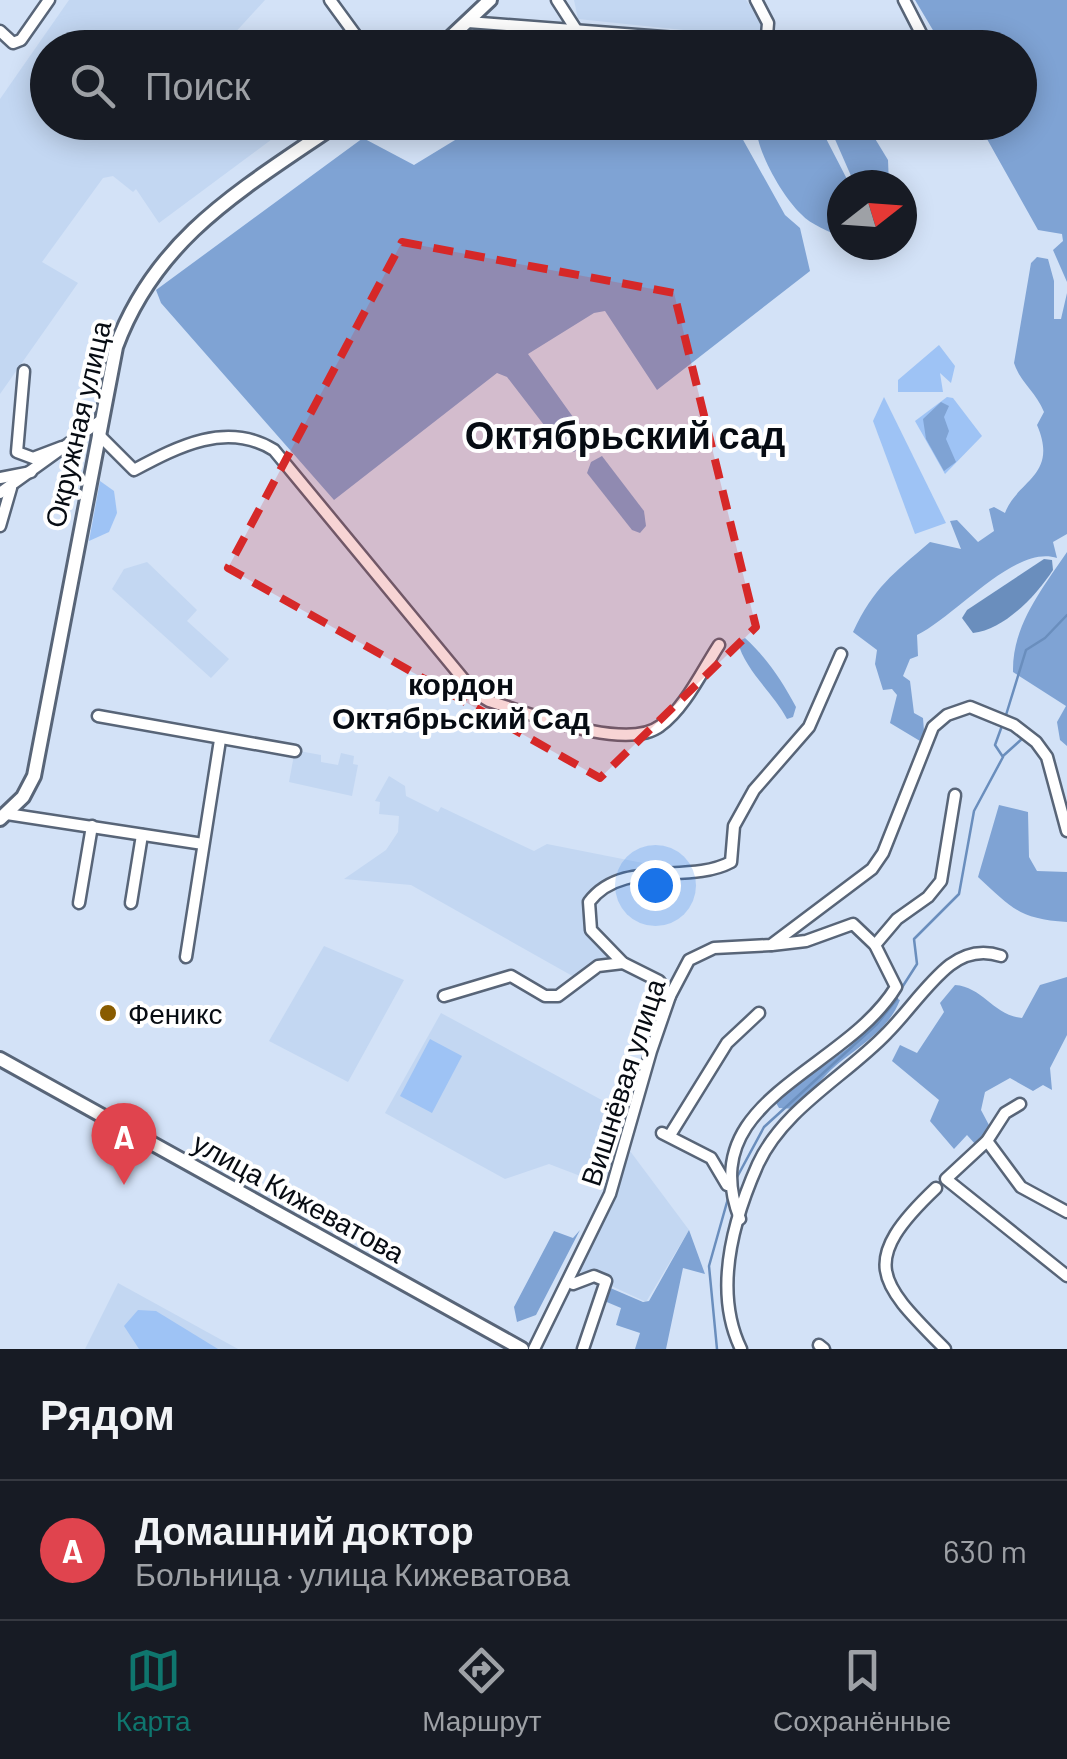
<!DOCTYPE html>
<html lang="ru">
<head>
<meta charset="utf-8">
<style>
  :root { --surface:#171b24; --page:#20242c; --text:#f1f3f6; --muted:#9ea1a6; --line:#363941; --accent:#0f766e }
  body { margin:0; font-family:Barlow,sans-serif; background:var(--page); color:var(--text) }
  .compass { position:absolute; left:827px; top:170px; width:90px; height:90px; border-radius:50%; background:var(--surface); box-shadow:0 5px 25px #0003; rotate:73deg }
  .you { position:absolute; left:655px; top:885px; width:35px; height:35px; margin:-25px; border:8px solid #fff; border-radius:50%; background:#1a73e8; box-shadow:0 0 0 15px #1a73e833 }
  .badge { display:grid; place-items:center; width:65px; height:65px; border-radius:50%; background:var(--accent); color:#fff; font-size:32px; font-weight:700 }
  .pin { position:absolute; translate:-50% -82px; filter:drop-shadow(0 2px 5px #0008) }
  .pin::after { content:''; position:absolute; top:52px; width:35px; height:30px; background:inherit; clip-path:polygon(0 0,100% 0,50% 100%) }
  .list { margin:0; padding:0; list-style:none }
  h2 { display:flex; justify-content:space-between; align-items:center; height:130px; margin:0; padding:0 40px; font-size:42px }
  h2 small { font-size:32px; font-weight:400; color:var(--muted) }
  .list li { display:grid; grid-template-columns:65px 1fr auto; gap:30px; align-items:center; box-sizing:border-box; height:140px; padding:0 40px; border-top:2px solid var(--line) }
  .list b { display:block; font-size:38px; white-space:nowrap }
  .list p { margin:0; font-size:32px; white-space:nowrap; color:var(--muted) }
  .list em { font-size:32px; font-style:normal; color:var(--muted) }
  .icon { flex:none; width:55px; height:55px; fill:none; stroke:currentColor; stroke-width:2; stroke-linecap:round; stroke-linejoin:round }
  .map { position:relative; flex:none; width:1067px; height:1349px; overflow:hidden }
  .search { position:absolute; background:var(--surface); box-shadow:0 5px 25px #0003; left:30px; right:30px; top:30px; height:110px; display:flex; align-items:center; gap:25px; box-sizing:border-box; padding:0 35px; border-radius:55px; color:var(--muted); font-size:38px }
  .sheet { height:270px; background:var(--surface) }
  nav { display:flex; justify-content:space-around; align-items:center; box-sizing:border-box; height:140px; border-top:2px solid var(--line); background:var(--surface); font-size:28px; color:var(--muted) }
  nav a { display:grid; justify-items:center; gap:5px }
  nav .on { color:var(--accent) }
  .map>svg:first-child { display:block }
  .built { fill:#c3d7f2 }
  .green { fill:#9ec3f5 }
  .forest { fill:#7fa3d4 }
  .water { fill:#6a8ebd }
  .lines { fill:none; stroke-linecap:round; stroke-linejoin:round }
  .stream { stroke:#6a8ebd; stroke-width:2.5 }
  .minor-casing { stroke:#586578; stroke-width:15 }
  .major-casing { stroke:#586578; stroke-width:18 }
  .minor { stroke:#fff; stroke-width:10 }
  .major { stroke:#fff; stroke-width:12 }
  .marked { fill:#d62828; fill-opacity:0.2; stroke:#d62828; stroke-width:8; stroke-dasharray:20 12; stroke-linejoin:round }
  .poi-dot { fill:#895c00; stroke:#fff; stroke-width:4 }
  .labels { text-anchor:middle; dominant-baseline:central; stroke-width:8; stroke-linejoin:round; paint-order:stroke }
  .street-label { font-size:28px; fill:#070c13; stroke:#fff }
  .poi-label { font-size:28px; fill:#070c13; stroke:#fff; text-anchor:start }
  .neighbourhood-label { font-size:30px; font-weight:bold; fill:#070c13; stroke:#fff }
  .district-label { font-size:38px; font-weight:bold; fill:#070c13; stroke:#fff }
</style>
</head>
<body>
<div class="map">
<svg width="1067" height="1349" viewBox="0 0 1067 1349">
  <rect width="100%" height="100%" fill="#d3e2f7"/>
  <g class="built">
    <path d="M 69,0 L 265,0 L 222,47 L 48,48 L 48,122 L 291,125 L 159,223 L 136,189 L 133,192 L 113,176 L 103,178 L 42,262 L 78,283 L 0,394 L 0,99 Z"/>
    <path d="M 574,0 L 746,0 L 762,23 L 760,38 L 578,19 Z"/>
    <path d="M 147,562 L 197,610 L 187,621 L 229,659 L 211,678 L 112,589 L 124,569 Z"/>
    <path d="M 299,751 L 321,755 L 321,762 L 338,765 L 341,753 L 354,756 L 353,764 L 358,765 L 352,796 L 289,782 L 294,755 Z"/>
    <path d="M 389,776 L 405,786 L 406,796 L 438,812 L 441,807 L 534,851 L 547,844 L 658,866 L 659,871 L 638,873 L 586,902 L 588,931 L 616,962 L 576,978 L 411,885 L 344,879 L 386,850 L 398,832 L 399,816 L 379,814 L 380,802 L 375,801 Z"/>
    <path d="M 324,946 L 404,980 L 348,1082 L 269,1041 Z"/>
    <path d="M 441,1013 L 622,1111 L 583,1177 L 549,1164 L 505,1179 L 385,1113 Z"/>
    <path d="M 630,1151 L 689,1230 L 646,1302 L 579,1271 Z"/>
    <path d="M 118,1283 L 238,1349 L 85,1349 Z"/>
  </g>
  <g class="green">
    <path d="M 939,345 L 955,366 L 951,383 L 940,373 L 943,392 L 898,392 L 898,380 Z"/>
    <path d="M 884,397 L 946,523 L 915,534 L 873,421 Z"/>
    <path d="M 947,397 L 953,398 L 982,436 L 945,474 L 915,421 Z"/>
    <path d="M 100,481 L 114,491 L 117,513 L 109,532 L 89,541 Z"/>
    <path d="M 430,1039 L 462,1056 L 432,1113 L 400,1096 Z"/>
    <path d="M 138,1310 L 156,1311 L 218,1349 L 139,1349 L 124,1326 Z"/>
  </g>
  <g class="forest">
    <path d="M 915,0 L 1067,0 L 1067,282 L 1053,250 L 1063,241 L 1062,234 L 1038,230 L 978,123 L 1020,122 L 1020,48 L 943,47 Z"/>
    <path d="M 483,123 L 726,123 L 737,129 L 785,215 L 800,228 L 810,271 L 657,390 L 605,311 L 594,313 L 528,354 L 583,431 L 586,441 L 574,452 L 564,451 L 507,377 L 497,373 L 334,500 L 161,303 L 156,290 L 363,138 L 414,165 Z"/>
    <path d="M 756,123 L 818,123 L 850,185 L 842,185 L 842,238 C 829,231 811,225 801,214 C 782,196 755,149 756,123 Z"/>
    <path d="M 839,126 L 871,132 L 888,160 L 889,185 L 855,185 L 834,137 Z"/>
    <path d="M 1037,257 L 1048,259 L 1054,281 L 1054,319 L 1061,319 L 1067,293 L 1067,534 L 1053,542 L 1057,558 C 1015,544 955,617 917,635 L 918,656 L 910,659 L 903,676 L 910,681 L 914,713 L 923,718 L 925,744 L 890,723 L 897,695 L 892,689 L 883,690 L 875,664 L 877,650 L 853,632 C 874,587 893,574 930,542 L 961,549 L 950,521 L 957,520 L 978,542 L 994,531 L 989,509 L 994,507 L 1005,513 C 1017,480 1059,476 1037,425 L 1044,412 C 1036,392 1020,382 1014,363 L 1031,263 Z"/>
    <path d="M 941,402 L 949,406 L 944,417 L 949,431 L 946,439 L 956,462 L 944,471 L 926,439 L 923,419 Z"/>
    <path d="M 602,456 L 644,511 L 646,526 L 640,533 L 632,530 L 587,473 L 591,462 Z"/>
    <path d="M 1067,552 L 1067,746 L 1060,740 L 1057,722 L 1066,706 L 1013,672 C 1012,626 1042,589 1067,552 Z"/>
    <path d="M 745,638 C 767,658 782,681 796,707 L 793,717 L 787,719 C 774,694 744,669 738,642 Z"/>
    <path d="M 999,805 L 1028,812 L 1029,857 L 1037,871 L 1067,872 L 1067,922 C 1019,919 1012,908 978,877 Z"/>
    <path d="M 1067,977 L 1067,1035 L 1050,1068 L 1052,1090 L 1043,1085 L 1033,1091 L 1010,1078 L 985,1092 L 981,1110 L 990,1127 L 976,1145 L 967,1135 L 954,1149 L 930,1121 L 939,1100 L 892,1061 L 900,1045 L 917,1053 L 944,1012 L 940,1003 L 955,985 C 983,987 993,1015 1022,1018 L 1040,985 Z"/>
    <path d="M 893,997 L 900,1000 C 887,1034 852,1049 828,1073 C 817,1084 807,1097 796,1109 L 779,1108 L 775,1101 L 848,1048 Z"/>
    <path d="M 580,1230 L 536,1315 L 517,1322 L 514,1307 L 554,1231 L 573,1238 Z"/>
    <path d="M 689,1230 L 705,1274 L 683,1268 L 666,1349 L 635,1349 L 640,1333 L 616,1325 L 621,1308 L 602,1300 L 608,1287 L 643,1302 L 649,1301 Z"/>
  </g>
  <path class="water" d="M 1044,559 L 1052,560 L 1053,570 C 1036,596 1004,630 973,633 L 962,618 L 967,610 Z"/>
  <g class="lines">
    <g class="stream">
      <path d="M 1006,715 L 1026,650 L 1045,638 L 1067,615"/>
      <path d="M 1003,756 L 1023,738"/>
      <path d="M 901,989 L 917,964 L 914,939 L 959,894 L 974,811 L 1003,757 L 995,745 L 1003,723"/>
      <path d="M 736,1179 L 764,1127 L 877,1024 L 897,999"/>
      <path d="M 717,1349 L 709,1266 L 729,1195"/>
    </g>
    <defs>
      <g id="minor">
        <path d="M 330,0 L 365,48"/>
        <path d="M 557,0 L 577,31"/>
        <path d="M 756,0 L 768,23 L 766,48"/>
        <path d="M 904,0 L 926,43 L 916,48"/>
        <path d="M 468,22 L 728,42 L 746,48"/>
        <path d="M 0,31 L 13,43 L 21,40 L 49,0"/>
        <path d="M 24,371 L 17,452 L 33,458 L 62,447"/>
        <path d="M 98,434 L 134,470 C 179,446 227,421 274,450 L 474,692 L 489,701 C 528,713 626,752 660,726 C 685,708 702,671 719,645"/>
        <path d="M 0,478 L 31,472"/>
        <path d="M 0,493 L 100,421"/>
        <path d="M 0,526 L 11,488"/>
        <path d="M 98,716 L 295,751"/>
        <path d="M 7,814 L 203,844"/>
        <path d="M 79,903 L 92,826"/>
        <path d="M 131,903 L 142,835"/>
        <path d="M 875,945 L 897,919 L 928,897 L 941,881 L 955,795"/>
        <path d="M 186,957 L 220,740"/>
        <path d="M 444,996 L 511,976 L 545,996 L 558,996 L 598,966 L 623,963"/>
        <path d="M 670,996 L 659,981 L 623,963 L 591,930 L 589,902 C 622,858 688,885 731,862 L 734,826 L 754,790 L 809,727 L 841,654"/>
        <path d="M 1020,1104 L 1005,1113 L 987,1141 L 946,1179 L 1067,1276"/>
        <path d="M 662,1133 L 711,1158 L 727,1185"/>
        <path d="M 670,1135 L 727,1043 L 759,1013"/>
        <path d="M 987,1141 L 1021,1187 L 1067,1212"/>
        <path d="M 936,1188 C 857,1263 879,1282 945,1349"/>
        <path d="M 740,1219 C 693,1099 844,1072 896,987 L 875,945 L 853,924 L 806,941 L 772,945"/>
        <path d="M 568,1281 L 573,1284 L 594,1276 L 606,1281 L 583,1349"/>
        <path d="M 819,1345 L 824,1349"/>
        <path d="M 534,1349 L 610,1194 L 651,1051 L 670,996 L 689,960 L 714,948 L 771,945 L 872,869 L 883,853 L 933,727 L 947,715 L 970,707 L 1014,725 L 1036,742 L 1047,757 L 1067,831"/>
        <path d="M 741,1349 C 713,1291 733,1220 758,1164 C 784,1108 846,1076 887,1033 C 908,1012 927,983 950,965 C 966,953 983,950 1001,956"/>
      </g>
      <g id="major">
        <path d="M 439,48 L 490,0"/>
        <path d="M 0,819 L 23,797 L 34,776 L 116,347 C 157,235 246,187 340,122"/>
        <path d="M 0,1059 L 522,1349"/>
      </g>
    </defs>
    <use href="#minor" class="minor-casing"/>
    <use href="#major" class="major-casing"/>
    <use href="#minor" class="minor"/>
    <use href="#major" class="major"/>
  </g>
  <path class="marked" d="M 402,242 L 674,293 L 756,627 L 600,778 L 228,568 Z"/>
  <circle class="poi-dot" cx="108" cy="1013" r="10"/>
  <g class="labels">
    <g class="street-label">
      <text transform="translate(77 424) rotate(-77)">Окружная улица</text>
      <text transform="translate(622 1082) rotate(-72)">Вишнёвая улица</text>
      <text transform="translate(299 1197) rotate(29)">улица Кижеватова</text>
    </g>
    <g class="poi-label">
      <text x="128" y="1013">Феникс</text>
    </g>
    <g class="neighbourhood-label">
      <text x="461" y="683">кордон<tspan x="461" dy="34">Октябрьский Сад</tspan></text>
    </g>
    <g class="district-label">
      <text x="625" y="434">Октябрьский сад</text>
    </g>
  </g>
</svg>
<svg class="compass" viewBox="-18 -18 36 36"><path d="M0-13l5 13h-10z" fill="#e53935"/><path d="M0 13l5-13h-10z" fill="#9ea1a6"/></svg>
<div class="you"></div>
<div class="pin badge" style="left:124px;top:1185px;background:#e0444e">A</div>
<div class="search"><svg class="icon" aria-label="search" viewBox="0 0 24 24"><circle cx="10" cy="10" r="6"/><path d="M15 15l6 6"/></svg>Поиск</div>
</div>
<section class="sheet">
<h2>Рядом<small></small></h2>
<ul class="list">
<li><span class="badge" style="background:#e0444e">A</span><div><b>Домашний доктор</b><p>Больница · улица Кижеватова</p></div><em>630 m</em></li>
</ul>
</section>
<nav>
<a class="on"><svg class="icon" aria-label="map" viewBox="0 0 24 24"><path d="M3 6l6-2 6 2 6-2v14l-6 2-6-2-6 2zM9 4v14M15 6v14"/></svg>Карта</a>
<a><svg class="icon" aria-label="directions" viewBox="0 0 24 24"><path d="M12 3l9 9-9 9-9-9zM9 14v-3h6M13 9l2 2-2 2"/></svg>Маршрут</a>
<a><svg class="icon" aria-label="saved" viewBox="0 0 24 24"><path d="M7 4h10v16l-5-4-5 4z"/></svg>Сохранённые</a>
</nav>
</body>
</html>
